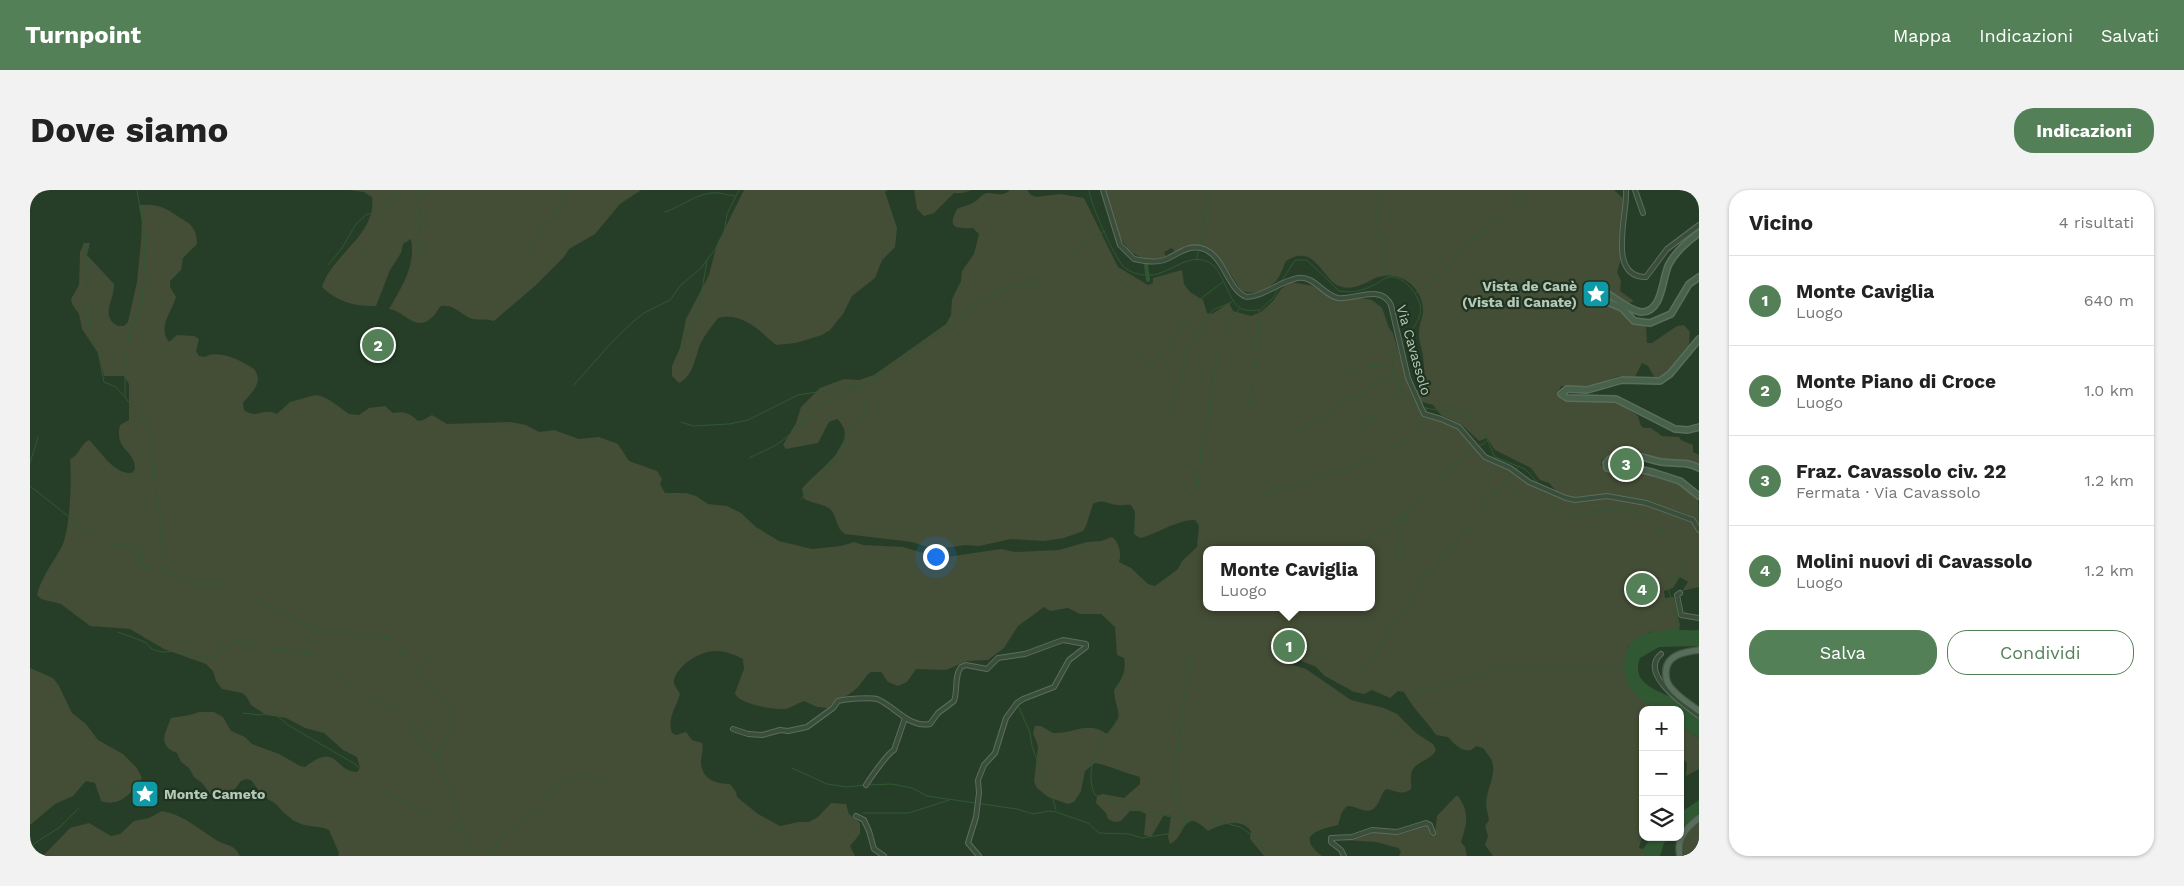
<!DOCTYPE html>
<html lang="it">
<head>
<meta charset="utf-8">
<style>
  :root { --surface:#fff; --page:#f2f2f2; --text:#222; --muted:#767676; --line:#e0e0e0; --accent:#548058 }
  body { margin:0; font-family:"Work Sans",sans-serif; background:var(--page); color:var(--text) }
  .controls { position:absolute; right:15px; bottom:15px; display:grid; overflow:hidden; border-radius:10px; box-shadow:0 1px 4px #0004 }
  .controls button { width:45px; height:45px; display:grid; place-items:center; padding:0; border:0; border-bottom:1px solid var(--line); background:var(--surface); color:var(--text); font:25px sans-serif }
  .you { position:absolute; left:905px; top:366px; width:18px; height:18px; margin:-12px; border:4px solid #fff; border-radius:50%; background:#1a73e8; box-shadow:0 0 0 8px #1a73e833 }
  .badge { display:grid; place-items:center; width:32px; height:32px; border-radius:50%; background:var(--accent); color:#fff; font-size:16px; font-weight:700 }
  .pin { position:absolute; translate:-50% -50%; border:2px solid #fff; box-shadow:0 1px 5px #0006 }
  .popup { position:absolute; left:1173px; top:356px; width:172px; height:65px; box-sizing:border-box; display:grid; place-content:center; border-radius:10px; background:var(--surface); filter:drop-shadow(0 1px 4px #0005); font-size:16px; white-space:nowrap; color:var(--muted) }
  .popup b { font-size:19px; color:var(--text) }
  .popup::after { content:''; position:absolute; left:50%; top:100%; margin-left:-10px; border:10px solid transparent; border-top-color:var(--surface) }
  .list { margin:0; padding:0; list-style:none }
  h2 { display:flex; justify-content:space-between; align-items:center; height:65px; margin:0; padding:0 20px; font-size:21px }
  h2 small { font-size:16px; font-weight:400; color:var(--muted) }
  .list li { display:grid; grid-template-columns:32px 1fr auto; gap:15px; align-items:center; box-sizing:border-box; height:90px; padding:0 20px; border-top:1px solid var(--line) }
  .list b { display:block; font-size:19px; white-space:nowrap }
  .list p { margin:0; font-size:16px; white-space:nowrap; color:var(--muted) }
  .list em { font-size:16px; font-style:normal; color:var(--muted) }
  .actions { display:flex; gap:10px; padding:15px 20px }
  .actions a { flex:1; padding:11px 0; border:1px solid var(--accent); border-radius:20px; text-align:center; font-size:18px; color:var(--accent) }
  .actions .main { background:var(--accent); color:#fff }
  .icon { flex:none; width:28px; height:28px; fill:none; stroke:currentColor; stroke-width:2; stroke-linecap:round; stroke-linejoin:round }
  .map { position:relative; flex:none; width:1669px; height:666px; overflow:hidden; border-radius:20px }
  header { display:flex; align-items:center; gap:30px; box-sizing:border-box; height:70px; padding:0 25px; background:var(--accent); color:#fff }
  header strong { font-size:24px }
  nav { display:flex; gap:28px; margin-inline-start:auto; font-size:18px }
  .intro { display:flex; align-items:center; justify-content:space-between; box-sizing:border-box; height:120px; padding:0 30px }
  h1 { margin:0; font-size:35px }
  .button { padding:12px 22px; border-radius:20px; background:var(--accent); color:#fff; font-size:18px; font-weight:700 }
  main { display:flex; gap:30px; padding:0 30px }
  aside { flex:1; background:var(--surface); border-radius:20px; box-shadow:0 1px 4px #0004 }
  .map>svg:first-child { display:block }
  .green { fill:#444d35; fill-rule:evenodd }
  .water { fill:#305833 }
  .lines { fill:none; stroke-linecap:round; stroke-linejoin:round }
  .stream { stroke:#305833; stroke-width:1 }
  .canal { stroke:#305833; stroke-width:4 }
  .minor-casing { stroke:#5b6e5c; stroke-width:6 }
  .secondary-casing { stroke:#5b6e5c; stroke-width:8 }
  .primary-casing { stroke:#435745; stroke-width:8 }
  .minor { stroke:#3a4e3b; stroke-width:4 }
  .secondary { stroke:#48614b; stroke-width:5 }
  .primary { stroke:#586e5a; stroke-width:5.5 }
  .labels { text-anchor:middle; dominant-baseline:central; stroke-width:4.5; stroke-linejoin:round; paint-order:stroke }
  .poi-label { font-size:14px; font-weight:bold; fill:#b6c9b8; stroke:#1f3320; text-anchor:end }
  .street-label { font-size:14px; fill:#b6c9b8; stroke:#1f3320 }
</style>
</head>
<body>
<header>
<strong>Turnpoint</strong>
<nav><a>Mappa</a><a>Indicazioni</a><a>Salvati</a></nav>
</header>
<div class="intro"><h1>Dove siamo</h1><a class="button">Indicazioni</a></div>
<main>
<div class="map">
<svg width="1669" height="666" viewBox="0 0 1669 666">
  <rect width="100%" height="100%" fill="#263e27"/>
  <g class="green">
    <path d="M 319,0 L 611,0 L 590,14 L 565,44 L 539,59 L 534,67 L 506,95 L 464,131 C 456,128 446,131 440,128 C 429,123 424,114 411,116 C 407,120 405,126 400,129 C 385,142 373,120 359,119 C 372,96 386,76 381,49 L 373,54 L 371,63 L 360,80 L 346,116 C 325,117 306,111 292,97 C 302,64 347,45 342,7 L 334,2 Z"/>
    <path d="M 714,0 L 858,0 L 855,2 L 867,38 L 865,57 L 852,70 L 845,88 L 822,106 L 813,124 L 800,140 L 792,145 L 766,153 L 746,155 C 729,140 712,122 688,128 C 682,136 674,146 670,155 C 664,170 664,185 649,193 L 642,186 L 642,176 L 650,158 L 656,129 L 679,85 L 687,54 Z"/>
    <path d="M 884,0 L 942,0 L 933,3 L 924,3 L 904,23 L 894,26 L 887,19 Z"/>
    <path d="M 980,0 L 997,0 L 1001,5 L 1006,7 L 1030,4 L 1054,8 L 1088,77 L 1118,95 L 1123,93 L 1123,88 L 1152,80 L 1154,94 L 1160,102 L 1173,110 L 1177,123 L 1182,124 L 1199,113 L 1203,121 L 1221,126 L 1231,122 L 1243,111 L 1251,99 L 1261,92 L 1283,96 L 1305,109 L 1330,108 L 1342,110 L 1352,118 L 1359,138 L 1363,143 L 1379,198 L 1393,227 L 1411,230 L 1426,238 L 1453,268 L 1481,280 L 1499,294 L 1536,310 L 1549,312 L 1577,308 L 1608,313 L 1664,333 L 1669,342 L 1669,397 L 1652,401 L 1658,392 L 1650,387 L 1643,398 L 1634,401 L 1635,408 L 1644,407 L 1650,435 L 1649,441 L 1620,442 L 1598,457 L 1613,511 L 1626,520 L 1613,520 L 1613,643 L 1609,658 L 1613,659 L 1613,666 L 1463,666 L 1455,655 L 1458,646 L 1455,636 L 1459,630 C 1457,621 1455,614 1457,606 C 1459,595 1466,583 1462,571 C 1460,567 1456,562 1453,558 L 1446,556 C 1437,567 1425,555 1418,547 L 1406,545 C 1396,530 1383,519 1374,502 L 1368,501 L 1360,508 L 1342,500 L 1334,504 L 1324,502 L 1295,486 L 1286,477 L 1252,463 L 1247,457 L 1245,448 L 1244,456 L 1251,468 L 1256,473 L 1276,479 L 1321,510 L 1354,518 L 1367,524 L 1386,543 L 1403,554 L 1406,560 C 1400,572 1382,571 1381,586 C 1380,591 1382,595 1381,599 C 1372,606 1367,601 1356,599 C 1350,605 1351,611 1346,616 C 1338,627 1326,615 1317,616 L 1312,622 L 1308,635 C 1288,640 1265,645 1292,666 L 1234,666 L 1220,649 L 1221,641 C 1211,627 1191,634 1178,641 C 1151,615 1158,645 1140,654 L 1138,647 L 1141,626 L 1134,625 L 1121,647 L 1114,645 L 1116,624 L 1110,621 L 1100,621 L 1091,631 L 1084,632 L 1078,629 L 1076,623 L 1066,613 L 1067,606 L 1073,604 L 1094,608 L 1110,594 L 1110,587 C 1094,583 1081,576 1065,573 L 1055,581 L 1051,601 L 1044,612 L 1038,614 L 1018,607 L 1007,598 L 1004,592 L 1008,556 L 1003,543 L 1005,536 L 1011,536 L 1023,543 C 1044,544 1057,530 1077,544 C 1097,524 1085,522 1084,500 C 1091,490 1097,481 1094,468 L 1087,465 L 1085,437 L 1071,424 L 1050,424 L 1038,418 L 1020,421 L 1014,417 L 988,436 L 974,458 L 958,470 L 937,471 L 916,480 L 886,479 L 877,492 L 868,496 L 858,492 L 851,482 L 841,482 C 835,486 833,492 828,497 C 819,507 807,508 798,518 L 787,517 L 774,511 C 768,513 761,518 755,519 C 744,520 708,514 705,503 L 714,479 L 713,469 C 705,465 696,461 687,461 C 672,460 648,474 644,490 C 643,495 648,500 650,504 C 646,518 637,528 642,543 L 646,545 L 656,542 L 662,550 L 672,553 C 674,560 671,566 671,573 C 672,590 687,594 700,594 L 706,602 L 707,607 L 728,624 L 750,636 L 769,632 L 779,632 L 788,627 L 801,613 L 816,614 L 819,624 L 830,633 L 830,644 L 820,656 L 825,666 L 308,666 L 309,663 L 299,640 L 294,638 L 274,635 L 264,631 L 253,622 L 246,614 L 233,606 L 221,590 L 216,589 L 211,591 L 205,599 L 191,605 L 181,605 L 172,593 L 164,587 L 159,578 L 151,572 L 147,563 C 127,555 135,544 141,528 L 160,525 L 169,522 L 184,522 L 193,527 L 201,541 L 215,547 L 222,554 L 249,564 L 270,576 L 275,577 C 308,551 303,581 327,582 L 330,578 L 327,567 L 313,560 L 294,543 L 275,538 L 256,528 L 236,525 L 221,515 L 216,506 L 212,503 L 192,499 L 186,491 L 183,481 L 176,474 L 134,459 L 100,439 L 60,436 L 31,414 L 11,409 L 7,405 C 11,386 25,371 33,354 C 40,336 42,289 40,269 C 51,264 49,255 59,250 C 70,260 84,285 102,283 L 105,279 C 105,259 84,261 90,235 L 99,230 L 99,194 L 94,186 L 74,186 L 68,163 L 52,139 L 49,124 L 42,114 L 41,109 L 49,95 L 50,62 L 54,53 L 60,53 L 57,65 L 84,94 C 85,109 69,126 88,136 L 94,136 L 98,132 L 107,92 L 111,52 L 112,31 L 109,15 C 130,14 135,18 152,29 C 163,35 167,41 167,54 L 153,68 L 151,80 L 140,91 L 140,97 L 146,107 C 142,122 127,137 139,152 L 147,145 L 164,146 L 169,149 L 166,161 L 169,166 L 175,167 C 189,159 212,171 224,179 C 235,193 220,203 213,213 L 214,220 C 228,230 232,217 247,224 L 260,212 L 285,205 L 291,206 L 301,211 L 319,224 L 329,225 L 339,218 L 355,216 L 363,223 C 375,221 379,223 388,231 L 393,230 L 402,225 L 417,234 L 480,232 L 496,235 L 509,242 L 524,240 L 549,249 L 569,247 L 588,254 L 599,271 L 627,281 L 632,289 L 630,294 L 635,303 L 656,303 L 666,306 L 678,314 L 697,316 L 711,323 L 726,337 L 749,351 L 782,359 L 811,356 L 824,352 L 833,355 L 873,357 L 910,368 L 971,359 L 985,362 L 1029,360 L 1057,352 L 1071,351 L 1082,347 C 1089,352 1092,364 1089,372 L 1101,378 L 1118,394 L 1125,396 L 1148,379 L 1152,371 L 1167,357 L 1169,336 L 1165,330 C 1149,329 1127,344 1110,348 L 1104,344 L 1105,322 L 1101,315 C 1096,314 1093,316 1088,315 C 1078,315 1074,308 1063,314 L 1056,336 L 1053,341 L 1034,348 L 1014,351 L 981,349 L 949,356 L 935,355 L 909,359 L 900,358 L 882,352 L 815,344 C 806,339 807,327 801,320 C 794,313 782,314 774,309 L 772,299 C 783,283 834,253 807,229 L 799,232 L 788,253 L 756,259 L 753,255 L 766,233 L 771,217 L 790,198 L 814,189 L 829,190 L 844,185 L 916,134 L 921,125 L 922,109 L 931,91 L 932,81 L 944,64 L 949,44 L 943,38 C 925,39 917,38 927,19 C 933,16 941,15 946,11 C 950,8 952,4 957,3 C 966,2 972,8 980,0 ZM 1176,360 L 1342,360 L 1342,417 L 1176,417 Z"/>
    <path d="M 1075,0 L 1584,0 L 1594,9 L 1594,16 L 1592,66 L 1587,82 L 1591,91 L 1590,101 L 1604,111 L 1599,113 L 1572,97 L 1566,100 L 1564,106 L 1593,121 L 1601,132 L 1616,136 L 1617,153 L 1622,153 L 1647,136 L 1654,135 L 1660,142 C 1659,147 1660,155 1658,158 C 1653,169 1636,186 1625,188 L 1618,176 L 1612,173 L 1605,187 L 1589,186 L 1555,198 L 1531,196 L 1528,202 L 1531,209 L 1540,212 L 1586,211 L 1608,226 L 1611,236 L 1614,238 L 1621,238 L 1632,246 L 1649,247 L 1651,250 L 1663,255 L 1663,262 L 1669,265 L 1669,275 C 1656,269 1643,272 1630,269 C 1604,265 1598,256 1572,270 L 1571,275 L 1578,282 L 1604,280 L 1626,285 L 1649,293 L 1668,308 L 1669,335 L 1665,329 L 1656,324 L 1616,311 L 1575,304 L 1540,308 L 1528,303 L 1519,293 L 1510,290 L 1501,278 L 1465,260 L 1457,248 L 1449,251 L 1432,235 L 1411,225 L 1403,215 L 1388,211 L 1385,201 L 1394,196 L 1395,191 C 1394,181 1394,171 1392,161 C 1391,156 1389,151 1389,146 C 1388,136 1393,128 1393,120 C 1393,97 1370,80 1348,87 C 1336,92 1323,102 1309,96 C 1292,89 1285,52 1256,71 C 1253,77 1250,88 1245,92 C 1236,100 1221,106 1211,100 C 1194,76 1180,40 1145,62 L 1142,58 L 1134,62 L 1136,66 C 1131,69 1127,69 1121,69 C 1088,68 1083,25 1075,0 Z"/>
    <path d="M 0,478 L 23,488 L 29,496 L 42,523 L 56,534 L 68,550 L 93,564 L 107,578 L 112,588 C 102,602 90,618 71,611 L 65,593 L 56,591 L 43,606 L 25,614 L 0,635 Z"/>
    <path d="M 1650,536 L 1669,548 L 1669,579 L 1656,586 L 1657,573 L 1650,565 Z"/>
    <path d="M 1426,606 L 1428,606 C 1440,623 1437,634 1431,652 L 1435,657 L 1437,666 L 1369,666 L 1371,661 L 1368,658 L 1346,652 L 1312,650 L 1346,642 L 1365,644 L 1396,635 L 1398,636 L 1401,647 L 1405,643 L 1407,626 Z"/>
    <path d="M 132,621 C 154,625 170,640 188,651 C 198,656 205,655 210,666 L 13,666 L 40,638 L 59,633 L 81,646 L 90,644 L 104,631 L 119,628 Z"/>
    <path d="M 1669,632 L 1669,666 L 1655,666 C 1648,651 1658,642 1669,632 Z"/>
  </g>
  <g class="water">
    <path d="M 1669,440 L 1669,456 L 1629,457 L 1610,468 C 1600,495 1629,500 1647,510 C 1654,515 1662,522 1669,527 L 1669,548 L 1650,536 L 1650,520 C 1642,520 1630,522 1624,518 C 1605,509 1591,490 1595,469 C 1596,462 1599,454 1605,449 C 1623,437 1649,441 1669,440 Z"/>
    <path d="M 1669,610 L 1669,623 L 1650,640 L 1650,623 Z"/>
    <path d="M 1622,647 L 1642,647 L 1634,653 L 1630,666 L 1613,666 L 1613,659 Z"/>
  </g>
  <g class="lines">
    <g class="stream">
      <path d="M 107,0 L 115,48 L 114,87 L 112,113 L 99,144 L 95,181 L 95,207 L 105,221 L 115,228 L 124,268 L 126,306 L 133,339 L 131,378"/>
      <path d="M 1059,0 C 1061,16 1083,64 1093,76 C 1099,83 1113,86 1122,85 C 1140,83 1157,64 1176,71 C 1196,78 1197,117 1215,120 C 1219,121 1225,120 1230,120 L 1244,107 L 1248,98"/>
      <path d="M 1347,0 L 1350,44 L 1357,86"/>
      <path d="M 635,22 C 651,17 664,5 681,3 C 689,2 696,5 705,6"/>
      <path d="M 56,56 L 59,143 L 67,157 L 74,192 L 86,197 L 94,206"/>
      <path d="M 1170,56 L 1180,0"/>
      <path d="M 499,63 L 508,43 L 524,26 L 539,0"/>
      <path d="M 1166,70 L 1169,60"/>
      <path d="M 387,74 L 391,28 L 389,20 L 391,0"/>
      <path d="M 298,75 L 312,58 L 326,34 L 336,25 L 351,19 L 372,0"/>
      <path d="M 1251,92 L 1265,70 L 1277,70 L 1309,101 C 1324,103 1332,101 1346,94 C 1350,92 1355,87 1360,87 C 1367,86 1375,92 1380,97 C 1401,122 1387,132 1371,154"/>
      <path d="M 1386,103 L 1415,81 L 1436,53 L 1473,28 L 1498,0"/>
      <path d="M 1368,157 C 1355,175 1370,206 1388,215"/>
      <path d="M 651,168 L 657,140 L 670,113 L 677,70"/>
      <path d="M 1115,181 L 1150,139 L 1162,118 L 1169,110 L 1193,92"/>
      <path d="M 1309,185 L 1329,178 L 1362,175"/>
      <path d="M 544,195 L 581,153 L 606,129 L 614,123 L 640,110 L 650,96 L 671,78 L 689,54 L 694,43 L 697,24 L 709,0"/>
      <path d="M 1392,217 C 1412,223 1441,219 1453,241 C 1458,249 1460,258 1465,267 L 1495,279 L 1510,295"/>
      <path d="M 1219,227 L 1230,121"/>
      <path d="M 651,232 L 663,236 L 699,234 L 718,230 L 768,205 L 825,196"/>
      <path d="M 1135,235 L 1145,214 L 1157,159 L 1183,120 L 1202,112"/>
      <path d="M 1265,242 L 1276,238 L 1314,209 L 1330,205 L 1364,181"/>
      <path d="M 1324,244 L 1372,199"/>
      <path d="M 719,268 C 728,263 737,260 746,255 C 765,243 779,223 798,211 C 811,202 826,199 839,191 C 859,178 878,163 898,150 C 923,134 943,114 970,101 C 985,94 1002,96 1017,89 C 1040,77 1051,50 1075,41"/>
      <path d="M 0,273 L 8,247"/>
      <path d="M 0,296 L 75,355 L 89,357 L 106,356 L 111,360 L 110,376 L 131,378 L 167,394 L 208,396 L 236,416 L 252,420 L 280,438 L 361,449 L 413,509 L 424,538 C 421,545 411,552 409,560 C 403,580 439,640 442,666"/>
      <path d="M 1513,300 C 1535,337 1553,321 1586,318 C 1591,318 1597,317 1601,319 C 1614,324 1654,358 1655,372 C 1656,377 1653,381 1650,386 L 1641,389 L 1637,395 L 1647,428 L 1649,443"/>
      <path d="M 1168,301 L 1171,254 L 1180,226 L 1181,201 L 1188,158 L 1209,119"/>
      <path d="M 1227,306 L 1245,299 L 1269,295 L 1303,284 L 1346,268 L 1366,254 L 1383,249 L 1390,237 L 1397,218"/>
      <path d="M 771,309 L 801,274 L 818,244 L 834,225 L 840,197 L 846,186"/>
      <path d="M 1317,360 L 1368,331 L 1421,276 L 1457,251"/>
      <path d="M 1363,376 L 1368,362 L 1373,326"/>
      <path d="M 1248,420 L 1252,417"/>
      <path d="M 88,442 L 115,452 L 122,459 L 132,462 L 151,461 L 173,469 L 186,466 L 205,450 L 218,455 L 230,453 L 240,460 L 283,463 L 316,493 L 326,508 L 334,512 L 348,507 L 375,524 L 383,532 L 389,552 L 404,563 L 408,569"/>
      <path d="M 1330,488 L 1396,385 L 1448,328 L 1459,311 L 1489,276"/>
      <path d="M 1380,506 L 1471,476 L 1594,476"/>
      <path d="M 988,515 L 1000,543 L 1002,556 L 1013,587 L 1022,606 L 1026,620"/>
      <path d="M 213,523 L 229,525 L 244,523 L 258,535 L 325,574 L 348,597 L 415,635 L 434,639"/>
      <path d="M 1087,530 C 1082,540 1077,543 1071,552 C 1062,566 1057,589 1065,605 L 1089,614 L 1157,631"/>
      <path d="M 762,578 L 797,594 L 817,597 L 835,595"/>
      <path d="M 839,595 L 862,594 L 882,598 L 897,606 L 987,619 L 1003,624 L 1019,621 L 1026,622 L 1058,633 L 1069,643 L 1099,644 L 1112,648 L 1143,643 L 1163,629 L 1184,630 L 1210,637 L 1252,666"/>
      <path d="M 833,623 L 879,623 L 919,610"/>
      <path d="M 1157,631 L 1149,616 L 1144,602 L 1152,522 L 1162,457"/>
      <path d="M 120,656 L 128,666"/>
      <path d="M 0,659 L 5,653 L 30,637 L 49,618"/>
      <path d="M 460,666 L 478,639 L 503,624 L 530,594 L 553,586 L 576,595"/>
    </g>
    <path class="canal" d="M 1116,75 L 1118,90"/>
    <defs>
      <g id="minor">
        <path d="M 1073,0 L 1090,55 L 1104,69 C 1113,71 1125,73 1134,70 C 1148,65 1158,53 1174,59 C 1195,67 1198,101 1217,107 C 1235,106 1250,91 1268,88 C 1285,86 1293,105 1308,108 C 1325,110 1351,94 1361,115 L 1378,188 L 1394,224 L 1411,229 L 1429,237 L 1455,267 L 1480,278 L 1499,292 L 1536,308 L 1545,310 L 1577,306 L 1616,313 L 1663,330 L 1669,340"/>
        <path d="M 1596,0 C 1598,24 1576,87 1616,87 L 1637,59 L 1669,35"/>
        <path d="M 1605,0 L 1613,23"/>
        <path d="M 1650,403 L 1647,405 L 1651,425 L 1669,428"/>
        <path d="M 1631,464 C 1608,484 1655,515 1669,526"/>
        <path d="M 703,539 L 718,544 L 732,545 L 750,540 L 758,541 L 777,537 L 803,518 L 808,511 C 815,509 840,507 847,509 C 865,516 878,538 900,534 L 908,523 L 924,511 C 928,500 924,486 931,477 L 936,475 L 957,479 L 968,468 L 995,464 L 1033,450 L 1056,454 L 1056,457 L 1039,470 L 1024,497 L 993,509 L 987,513 L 976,528 L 965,563 L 954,575 L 948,590 L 949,603 L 946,627 L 938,653 L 949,666"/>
        <path d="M 836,595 C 841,587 858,563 864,560 L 875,528"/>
        <path d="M 826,626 L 834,630 L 839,641 L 844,659 L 854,666"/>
        <path d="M 1314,666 L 1311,660 L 1301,652 L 1301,648 L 1322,647 L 1342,640 L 1367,642 L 1396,633 L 1400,635 L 1403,643"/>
      </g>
      <g id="secondary">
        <path d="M 1669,43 C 1658,51 1646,61 1639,74 C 1632,87 1633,122 1612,122 C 1601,122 1582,105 1571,100 L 1568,101 L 1567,105 L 1570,109 L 1592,118 L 1604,131 L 1620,133 L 1641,124 L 1659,94 L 1669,87"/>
        <path d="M 1669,149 L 1640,184 L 1630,191 L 1592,190 L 1557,200 L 1537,199 L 1531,204 L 1537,208 L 1586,209 L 1645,239 L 1658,240 L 1669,237"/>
        <path d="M 1669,278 C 1657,271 1644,274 1631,272 C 1616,269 1588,256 1576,273 L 1577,278 L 1580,279 L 1601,277 L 1625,283 L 1650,291 L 1669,306"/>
      </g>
      <g id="primary">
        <path d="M 1669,460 C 1654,462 1634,465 1636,485 C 1636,490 1638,495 1642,499 C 1649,508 1660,514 1669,521"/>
        <path d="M 1650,666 C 1646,649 1656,638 1669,628"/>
      </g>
    </defs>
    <use href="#minor" class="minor-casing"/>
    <use href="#secondary" class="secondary-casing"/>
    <use href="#primary" class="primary-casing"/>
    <use href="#minor" class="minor"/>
    <use href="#secondary" class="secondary"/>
    <use href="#primary" class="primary"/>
  </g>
  <defs>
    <symbol id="sight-square" viewBox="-11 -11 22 22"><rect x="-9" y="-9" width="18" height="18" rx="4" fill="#0f9aa8" stroke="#1f3320"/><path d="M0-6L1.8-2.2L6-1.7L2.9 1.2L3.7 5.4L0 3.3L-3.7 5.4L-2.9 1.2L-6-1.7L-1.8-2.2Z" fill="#fff"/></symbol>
  </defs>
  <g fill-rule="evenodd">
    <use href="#sight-square" x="1550" y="88" width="32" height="32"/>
    <use href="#sight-square" x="99" y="588" width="32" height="32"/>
  </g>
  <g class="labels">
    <g class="poi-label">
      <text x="1547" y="96">Vista de Canè<tspan x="1547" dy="16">(Vista di Canate)</tspan></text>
      <text x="134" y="604" text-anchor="start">Monte Cameto</text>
    </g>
    <g class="street-label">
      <text transform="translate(1384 160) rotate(74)">Via Cavassolo</text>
    </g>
  </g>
</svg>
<div class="controls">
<button>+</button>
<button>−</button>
<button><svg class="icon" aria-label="layers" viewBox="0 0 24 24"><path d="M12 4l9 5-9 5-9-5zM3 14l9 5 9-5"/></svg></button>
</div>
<div class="you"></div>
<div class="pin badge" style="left:1259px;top:456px">1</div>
<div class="popup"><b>Monte Caviglia</b>Luogo</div>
<div class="pin badge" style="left:348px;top:155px">2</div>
<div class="pin badge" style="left:1596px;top:274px">3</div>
<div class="pin badge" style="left:1612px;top:399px">4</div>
</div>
<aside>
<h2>Vicino<small>4 risultati</small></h2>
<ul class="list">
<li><span class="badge">1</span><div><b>Monte Caviglia</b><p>Luogo</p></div><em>640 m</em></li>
<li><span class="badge">2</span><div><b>Monte Piano di Croce</b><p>Luogo</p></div><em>1.0 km</em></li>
<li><span class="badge">3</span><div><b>Fraz. Cavassolo civ. 22</b><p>Fermata · Via Cavassolo</p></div><em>1.2 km</em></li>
<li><span class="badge">4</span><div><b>Molini nuovi di Cavassolo</b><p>Luogo</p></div><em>1.2 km</em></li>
</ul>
<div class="actions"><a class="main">Salva</a><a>Condividi</a></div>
</aside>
</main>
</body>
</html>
